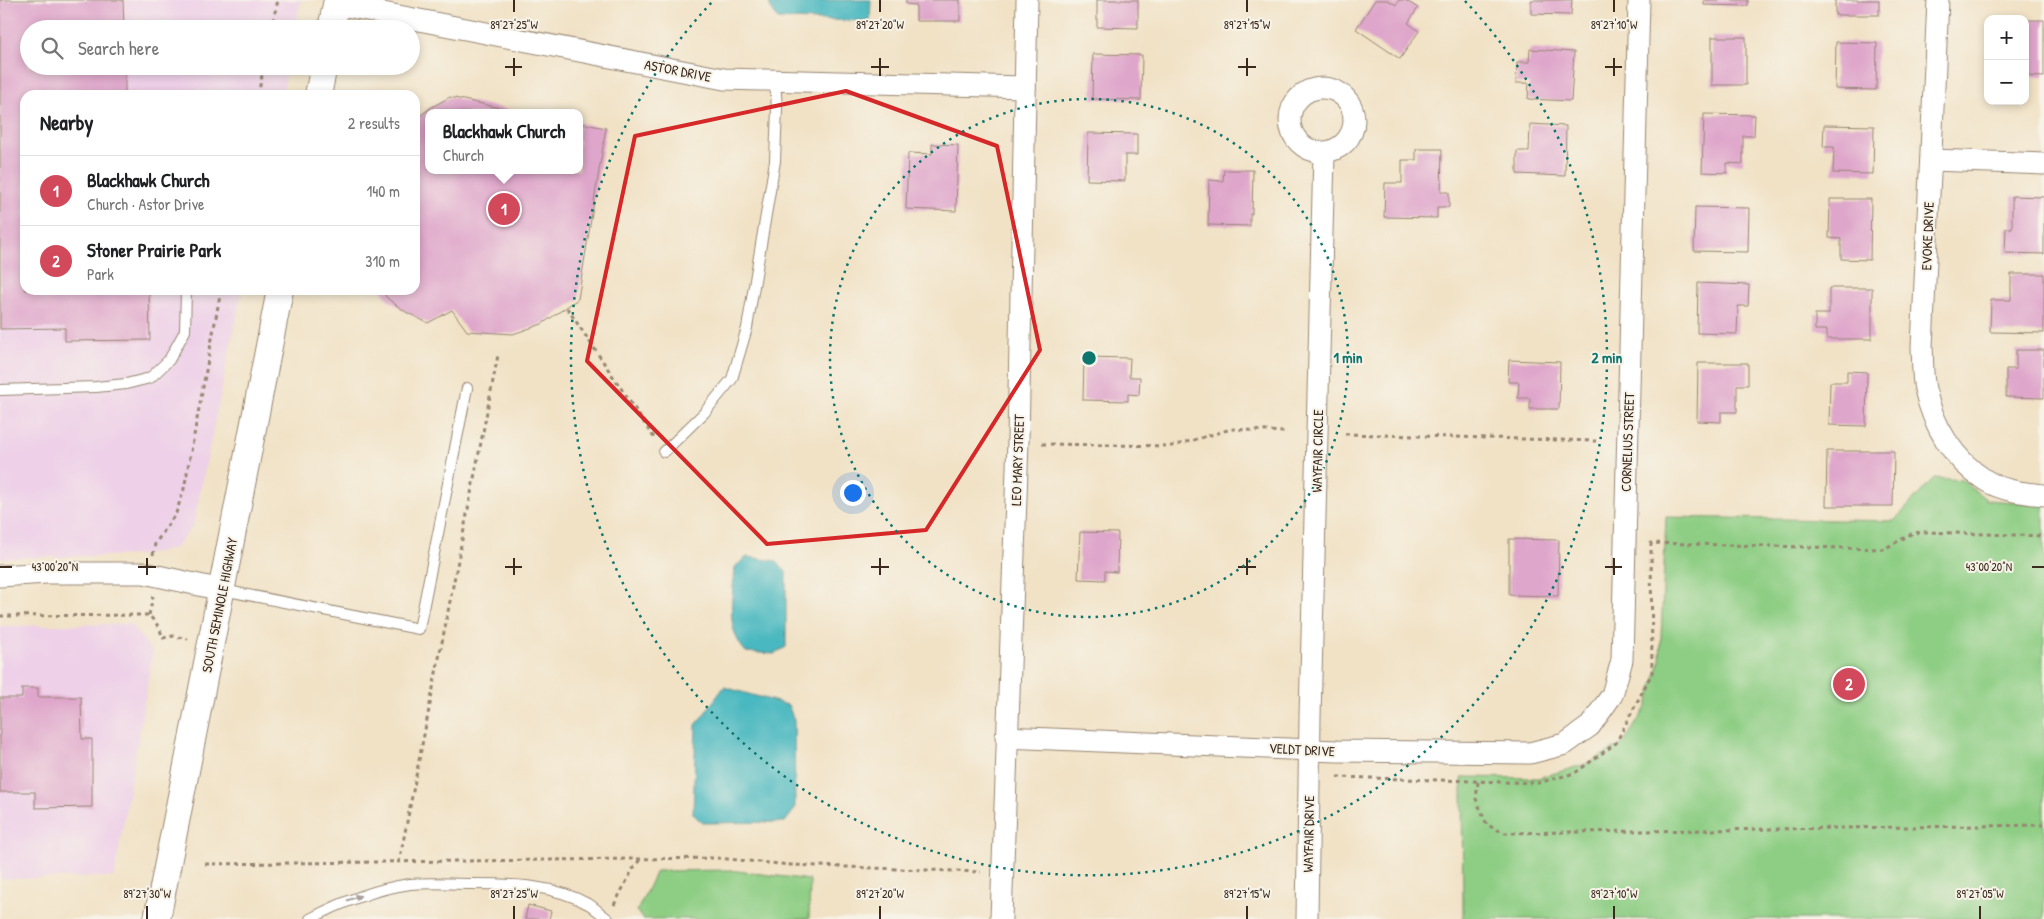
<!DOCTYPE html>
<html lang="en">
<head>
<meta charset="utf-8">
<style>
  :root { --surface:#fff; --page:#f2f2f2; --text:#202124; --muted:#757577; --line:#e0e0e0; --accent:#d1495b }
  body { margin:0; font-family:"Patrick Hand",sans-serif; background:var(--page); color:var(--text) }
  .controls { position:absolute; right:15px; top:15px; display:grid; overflow:hidden; border-radius:10px; box-shadow:0 2px 8px #0003 }
  .controls button { width:45px; height:45px; display:grid; place-items:center; padding:0; border:0; border-bottom:1px solid var(--line); background:var(--surface); color:var(--text); font:25px sans-serif }
  .you { position:absolute; left:852px; top:492px; width:18px; height:18px; margin:-12px; border:4px solid #fff; border-radius:50%; background:#1a73e8; box-shadow:0 0 0 8px #1a73e833 }
  .badge { display:grid; place-items:center; width:32px; height:32px; border-radius:50%; background:var(--accent); color:#fff; font-size:16px; font-weight:700 }
  .pin { position:absolute; translate:-50% -50%; border:2px solid #fff; box-shadow:0 1px 5px #0006 }
  .popup { position:absolute; left:425px; top:109px; width:158px; height:65px; box-sizing:border-box; display:grid; place-content:center; border-radius:10px; background:var(--surface); filter:drop-shadow(0 1px 4px #0005); font-size:16px; white-space:nowrap; color:var(--muted) }
  .popup b { font-size:19px; color:var(--text) }
  .popup::after { content:''; position:absolute; left:50%; top:100%; margin-left:-10px; border:10px solid transparent; border-top-color:var(--surface) }
  .list { margin:0; padding:0; list-style:none }
  h2 { display:flex; justify-content:space-between; align-items:center; height:65px; margin:0; padding:0 20px; font-size:21px }
  h2 small { font-size:16px; font-weight:400; color:var(--muted) }
  .list li { display:grid; grid-template-columns:32px 1fr auto; gap:15px; align-items:center; box-sizing:border-box; height:70px; padding:0 20px; border-top:1px solid var(--line) }
  .list b { display:block; font-size:19px; white-space:nowrap }
  .list p { margin:0; font-size:16px; white-space:nowrap; color:var(--muted) }
  .list em { font-size:16px; font-style:normal; color:var(--muted) }
  .icon { flex:none; width:28px; height:28px; fill:none; stroke:currentColor; stroke-width:2; stroke-linecap:round; stroke-linejoin:round }
  .map { position:relative; flex:none; width:2044px; height:919px; overflow:hidden }
  .search { position:absolute; background:var(--surface); box-shadow:0 2px 8px #0003; left:20px; top:20px; width:400px; height:55px; display:flex; align-items:center; gap:12px; box-sizing:border-box; padding:0 18px; border-radius:28px; color:var(--muted); font-size:19px }
  .panel { position:absolute; background:var(--surface); box-shadow:0 2px 8px #0003; left:20px; top:90px; width:400px; height:205px; border-radius:15px }
  .map>svg:first-child { display:block }
  .built { fill:#eed0e8 }
  .green { fill:#8ece84; stroke:#647c51 }
  .water { fill:#49b8c0; stroke:#42716f }
  .building { fill:#dfa6cb }
  .lines { fill:none; stroke-linecap:round; stroke-linejoin:round }
  .service-casing { stroke:#968672; stroke-width:12 }
  .minor-casing { stroke:#968672; stroke-width:23 }
  .tertiary-casing { stroke:#968672; stroke-width:28 }
  .path { stroke:#968672; stroke-width:3; stroke-dasharray:4 4; stroke-linecap:butt }
  .service { stroke:#fff; stroke-width:10 }
  .minor { stroke:#fff; stroke-width:21 }
  .tertiary { stroke:#fff; stroke-width:26 }
  .oneway { fill:#a79f9a }
  .marked { fill:none; stroke:#d62828; stroke-width:4; stroke-linejoin:round }
  .ticks { fill:none; stroke:#3b2a1e; stroke-width:2 }
  .ring { fill:none; stroke:#0f766e; stroke-width:2.5; stroke-dasharray:2.5 5 }
  .labels { text-anchor:middle; dominant-baseline:central; stroke-width:4; stroke-linejoin:round; paint-order:stroke }
  .street-label { font-size:14px; fill:#3b2a1e; stroke:#f7f3e8 }
  .ticks-label { font-size:12px; text-anchor:middle; fill:#3b2a1e; stroke:#f7f3e8; stroke-width:4; stroke-linejoin:round; paint-order:stroke }
  .centre { fill:#0f766e; stroke:#f7f3e8; stroke-width:2.5 }
  .ring-label { font-size:15px; text-anchor:middle; font-weight:bold; fill:#0f766e; stroke:#f7f3e8; stroke-width:4; stroke-linejoin:round; paint-order:stroke }
</style>
</head>
<body>
<div class="map">
<svg width="2044" height="919" viewBox="0 0 2044 919">
  <rect width="100%" height="100%" fill="#f7f3e8"/>
  <filter id="ink" filterUnits="userSpaceOnUse"><feTurbulence type="fractalNoise" baseFrequency=".02" numOctaves="2"/><feDisplacementMap in="SourceGraphic" scale="10" xChannelSelector="R" yChannelSelector="G"/><feConvolveMatrix kernelMatrix="1 2 1 2 8 2 1 2 1" color-interpolation-filters="sRGB"/></filter>
  <filter id="wash" filterUnits="userSpaceOnUse"><feTurbulence type="fractalNoise" baseFrequency=".0096" numOctaves="4" result="noise"/><feDisplacementMap in="SourceGraphic" scale="20" xChannelSelector="R" yChannelSelector="G"/><feGaussianBlur stdDeviation="1.12" result="paint"/><feColorMatrix in="noise" values="0 0 0 0 0 0 0 0 0 0 0 0 0 0 0 0 0 1.4 0 .05"/><feComposite in="paint" operator="in"/></filter>
  <g filter="url(#wash)">
    <rect width="100%" height="100%" fill="#f1e2c6"/>
    <g class="built">
      <path d="M 0,0 L 301,0 L 295,29 L 29,29 L 29,66 L 288,66 L 282,95 L 25,95 L 25,290 L 242,290 L 193,526 L 175,548 L 145,555 L 0,558 Z"/>
      <path d="M 130,624 L 153,652 L 114,877 L 0,879 L 0,626 Z"/>
    </g>
    <g class="green">
      <path d="M 1934,478 L 1962,480 L 1987,500 L 2044,504 L 2044,919 L 1463,919 L 1462,777 L 1538,778 L 1586,764 L 1623,744 L 1647,706 L 1660,661 L 1666,517 L 1894,521 Z"/>
      <path d="M 729,870 L 810,880 L 809,919 L 643,919 L 637,911 L 656,871 Z"/>
    </g>
    <g class="water">
      <path d="M 770,0 L 871,0 L 870,21 L 778,19 L 770,7 Z"/>
      <path d="M 747,557 L 776,561 L 786,572 L 786,647 L 774,654 L 746,652 C 724,628 733,598 735,567 Z"/>
      <path d="M 724,687 L 788,705 L 794,720 L 795,809 L 785,822 L 703,823 L 693,814 L 696,725 Z"/>
    </g>
    <g id="blocks">
      <g class="building">
        <path d="M 0,0 L 123,0 L 124,29 L 29,29 L 29,66 L 125,66 L 125,95 L 25,95 L 25,290 L 149,290 L 150,340 L 65,341 L 65,328 L 0,329 Z"/>
        <path d="M 906,0 L 960,0 L 960,21 L 916,21 L 916,5 L 906,4 Z"/>
        <path d="M 1097,0 L 1138,0 L 1138,28 L 1097,27 Z"/>
        <path d="M 1375,0 L 1388,0 L 1396,5 L 1399,0 L 1405,0 L 1418,8 L 1408,23 L 1419,31 L 1400,59 L 1356,29 Z"/>
        <path d="M 1531,0 L 1572,0 L 1571,15 L 1531,14 Z"/>
        <path d="M 1704,0 L 1748,0 L 1748,6 L 1704,5 Z"/>
        <rect x="1835" y="0" width="44" height="15"/>
        <path d="M 2025,20 L 2044,20 L 2044,77 L 2025,76 Z"/>
        <rect x="1712" y="37" width="34" height="48"/>
        <path d="M 1836,42 L 1877,43 L 1876,90 L 1835,89 Z"/>
        <path d="M 1530,49 L 1574,52 L 1571,101 L 1528,99 L 1529,83 L 1516,83 L 1517,62 L 1529,62 Z"/>
        <path d="M 1093,54 L 1142,55 L 1141,100 L 1092,99 Z"/>
        <path d="M 450,97 L 523,113 L 429,113 L 429,170 L 579,170 L 579,123 L 606,128 L 578,299 L 542,324 L 513,334 L 467,331 L 452,310 L 428,323 L 406,312 L 388,299 L 381,290 L 415,290 L 415,120 L 430,108 Z"/>
        <path d="M 1704,114 L 1755,115 L 1754,136 L 1743,136 L 1743,164 L 1727,163 L 1727,173 L 1702,172 Z"/>
        <path d="M 1530,124 L 1566,126 L 1565,176 L 1517,174 L 1517,151 L 1529,151 Z"/>
        <path d="M 1824,125 L 1874,126 L 1873,174 L 1833,173 L 1834,147 L 1823,147 Z"/>
        <path d="M 1088,133 L 1137,134 L 1137,155 L 1125,155 L 1125,181 L 1087,180 Z"/>
        <path d="M 932,144 L 958,145 L 956,211 L 906,209 L 908,153 L 932,154 Z"/>
        <path d="M 1416,149 L 1442,149 L 1441,192 L 1449,192 L 1449,207 L 1437,207 L 1437,218 L 1384,217 L 1385,183 L 1402,183 L 1402,160 L 1416,160 Z"/>
        <path d="M 1224,170 L 1253,170 L 1252,214 L 1250,214 L 1250,226 L 1208,225 L 1209,180 L 1223,181 Z"/>
        <path d="M 2012,196 L 2044,197 L 2044,254 L 2005,253 L 2006,228 L 2012,228 Z"/>
        <path d="M 1830,199 L 1871,199 L 1870,260 L 1841,259 L 1841,239 L 1829,238 Z"/>
        <path d="M 1695,207 L 1749,208 L 1748,252 L 1694,251 Z"/>
        <path d="M 2011,274 L 2044,274 L 2044,333 L 1990,332 L 1991,300 L 2011,300 Z"/>
        <path d="M 1698,283 L 1749,285 L 1748,306 L 1738,306 L 1737,334 L 1697,333 Z"/>
        <path d="M 1829,288 L 1872,288 L 1872,339 L 1827,339 L 1827,330 L 1815,330 L 1815,314 L 1829,314 Z"/>
        <path d="M 2016,350 L 2044,350 L 2044,398 L 2006,397 L 2006,369 L 2016,369 Z"/>
        <path d="M 1084,357 L 1130,358 L 1129,377 L 1140,377 L 1139,395 L 1128,394 L 1128,401 L 1083,400 Z"/>
        <path d="M 1509,360 L 1560,362 L 1559,409 L 1530,409 L 1530,398 L 1518,398 L 1519,382 L 1508,382 Z"/>
        <path d="M 1698,363 L 1748,363 L 1748,385 L 1737,385 L 1737,412 L 1721,412 L 1721,422 L 1697,421 Z"/>
        <path d="M 1847,371 L 1867,372 L 1866,426 L 1829,425 L 1830,382 L 1847,382 Z"/>
        <path d="M 1827,451 L 1894,451 L 1893,506 L 1826,506 Z"/>
        <path d="M 1080,532 L 1118,533 L 1117,572 L 1105,571 L 1105,580 L 1078,579 Z"/>
        <path d="M 1509,539 L 1559,540 L 1558,596 L 1509,595 Z"/>
        <path d="M 22,688 L 38,688 L 38,697 L 81,697 L 82,739 L 92,739 L 92,807 L 35,808 L 35,792 L 0,792 L 0,698 L 22,698 Z"/>
        <path d="M 528,905 L 551,911 L 549,919 L 525,919 Z"/>
      </g>
    </g>
  </g>
  <g filter="url(#ink)">
    <use href="#blocks" fill-opacity="0" stroke="#968672" stroke-width="1"/>
    <g class="lines">
      <defs>
        <g id="service">
          <path d="M 0,390 L 96,387 L 126,384 L 150,378 L 169,360 L 185,331 L 186,290"/>
          <path d="M 664,452 L 704,413 L 732,379 L 747,328 L 775,161 L 777,108 L 775,81"/>
          <path d="M 223,590 L 419,629 L 467,388"/>
          <path d="M 310,919 C 342,902 374,889 410,884 C 430,882 451,884 471,884 C 512,884 553,884 590,905 C 596,909 602,915 608,919"/>
        </g>
        <g id="minor">
          <path d="M 1938,0 L 1922,347 C 1923,360 1922,376 1925,389 C 1933,425 1953,460 1985,480 C 2002,491 2024,493 2044,495"/>
          <path d="M 336,4 L 724,79 L 1025,87"/>
          <circle cx="1322" cy="120" r="32"/>
          <path d="M 1931,160 L 2044,164"/>
          <path d="M 0,576 L 47,573 L 144,573 L 222,590"/>
          <path d="M 1006,737 L 1337,751 L 1530,753 L 1565,744 L 1590,726 L 1612,695 L 1622,660 L 1639,0"/>
          <path d="M 1001,919 L 1018,441 L 1027,0"/>
          <path d="M 1307,919 L 1310,717 L 1324,153"/>
        </g>
        <g id="tertiary">
          <path d="M 331,29 L 337,0"/>
          <path d="M 318,95 L 324,66"/>
          <path d="M 157,919 L 280,290"/>
        </g>
      </defs>
      <use href="#service" class="service-casing"/>
      <use href="#minor" class="minor-casing"/>
      <use href="#tertiary" class="tertiary-casing"/>
      <g class="path">
        <path d="M 271,29 L 278,0"/>
        <path d="M 258,95 L 264,66"/>
        <path d="M 567,308 L 655,439"/>
        <path d="M 1345,434 L 1596,441"/>
        <path d="M 1042,444 L 1173,446 L 1231,429 L 1285,432"/>
        <path d="M 153,555 L 155,544 L 176,513 L 184,489 L 221,290"/>
        <path d="M 149,615 L 153,596"/>
        <path d="M 0,616 L 149,615 L 159,627 L 163,638 L 173,636 L 188,639"/>
        <path d="M 1337,777 L 1538,783 L 1575,773 L 1616,743 L 1652,673 L 1651,543 L 1884,549 L 1913,533 L 1925,532 L 2044,536"/>
        <path d="M 1478,782 L 1476,799 L 1487,825 L 1505,833 L 2044,825"/>
        <path d="M 399,863 L 498,355"/>
        <path d="M 205,864 L 717,858 L 791,865 L 981,872"/>
        <path d="M 614,905 L 633,869 L 641,858"/>
      </g>
      <use href="#service" class="service"/>
      <use href="#minor" class="minor"/>
      <use href="#tertiary" class="tertiary"/>
    </g>
    <defs><path id="oneway-solid" d="M-6-.8H1V-3.2L6.5 0L1 3.2V.8H-6Z" transform="scale(1.25)"/></defs>
    <use class="oneway" href="#oneway-solid" transform="translate(354 898) rotate(-19)"/>
  </g>
  <path class="marked" d="M 846,91 L 997,146 L 1040,350 L 926,530 L 767,544 L 587,361 L 635,136 Z"/>
  <path class="ticks" d="M 514,0 L 514,12M 880,0 L 880,12M 1247,0 L 1247,12M 1614,0 L 1614,12M 514,58 L 514,76M 880,58 L 880,76M 1247,58 L 1247,76M 1614,58 L 1614,76M 505,67 L 522,67M 871,67 L 889,67M 1238,67 L 1256,67M 1605,67 L 1622,67M 147,558 L 147,575M 514,558 L 514,575M 880,558 L 880,575M 1247,558 L 1247,575M 1614,558 L 1614,575M 0,567 L 12,567M 138,567 L 156,567M 505,567 L 522,567M 871,567 L 889,567M 1238,567 L 1256,567M 1605,567 L 1622,567M 2032,567 L 2044,567M 147,906 L 147,919M 514,906 L 514,919M 880,906 L 880,919M 1247,906 L 1247,919M 1614,906 L 1614,919M 1980,906 L 1980,919"/>
  <g class="ring">
    <circle cx="1089" cy="358" r="259"/>
    <path d="M1465 1A518 518 0 1 1 713 1"/>
  </g>
  <g class="labels">
    <g class="street-label">
      <text transform="translate(678 70) rotate(11)">ASTOR DRIVE</text>
      <text transform="translate(1927 236) rotate(-88)">EVOKE DRIVE</text>
      <text transform="translate(1627 442) rotate(-88)">CORNELIUS STREET</text>
      <text transform="translate(1317 451) rotate(-89)">WAYFAIR CIRCLE</text>
      <text transform="translate(1017 460) rotate(-88)">LEO MARY STREET</text>
      <text transform="translate(219 605) rotate(-79)">SOUTH SEMINOLE HIGHWAY</text>
      <text transform="translate(1302 749) rotate(3)">VELDT DRIVE</text>
      <text transform="translate(1308 834) rotate(-89)">WAYFAIR DRIVE</text>
    </g>
  </g>
  <g class="ticks-label">
    <text x="514" y="29">89°27'25"W</text>
    <text x="880" y="29">89°27'20"W</text>
    <text x="1247" y="29">89°27'15"W</text>
    <text x="1614" y="29">89°27'10"W</text>
    <text x="55" y="571">43°00'20"N</text>
    <text x="1989" y="571">43°00'20"N</text>
    <text x="147" y="898">89°27'30"W</text>
    <text x="514" y="898">89°27'25"W</text>
    <text x="880" y="898">89°27'20"W</text>
    <text x="1247" y="898">89°27'15"W</text>
    <text x="1614" y="898">89°27'10"W</text>
    <text x="1980" y="898">89°27'05"W</text>
  </g>
  <circle cx="1089" cy="358" r="8" class="centre"/>
  <g class="ring-label">
    <text x="1348" y="363">1 min</text>
    <text x="1607" y="363">2 min</text>
  </g>
</svg>
<div class="controls">
<button>+</button>
<button>−</button>
</div>
<div class="you"></div>
<div class="pin badge" style="left:504px;top:209px">1</div>
<div class="popup"><b>Blackhawk Church</b>Church</div>
<div class="pin badge" style="left:1849px;top:684px">2</div>
<div class="search"><svg class="icon" aria-label="search" viewBox="0 0 24 24"><circle cx="10" cy="10" r="6"/><path d="M15 15l6 6"/></svg>Search here</div>
<section class="panel">
<h2>Nearby<small>2 results</small></h2>
<ul class="list">
<li><span class="badge">1</span><div><b>Blackhawk Church</b><p>Church · Astor Drive</p></div><em>140 m</em></li>
<li><span class="badge">2</span><div><b>Stoner Prairie Park</b><p>Park</p></div><em>310 m</em></li>
</ul>
</section>
</div>
</body>
</html>
